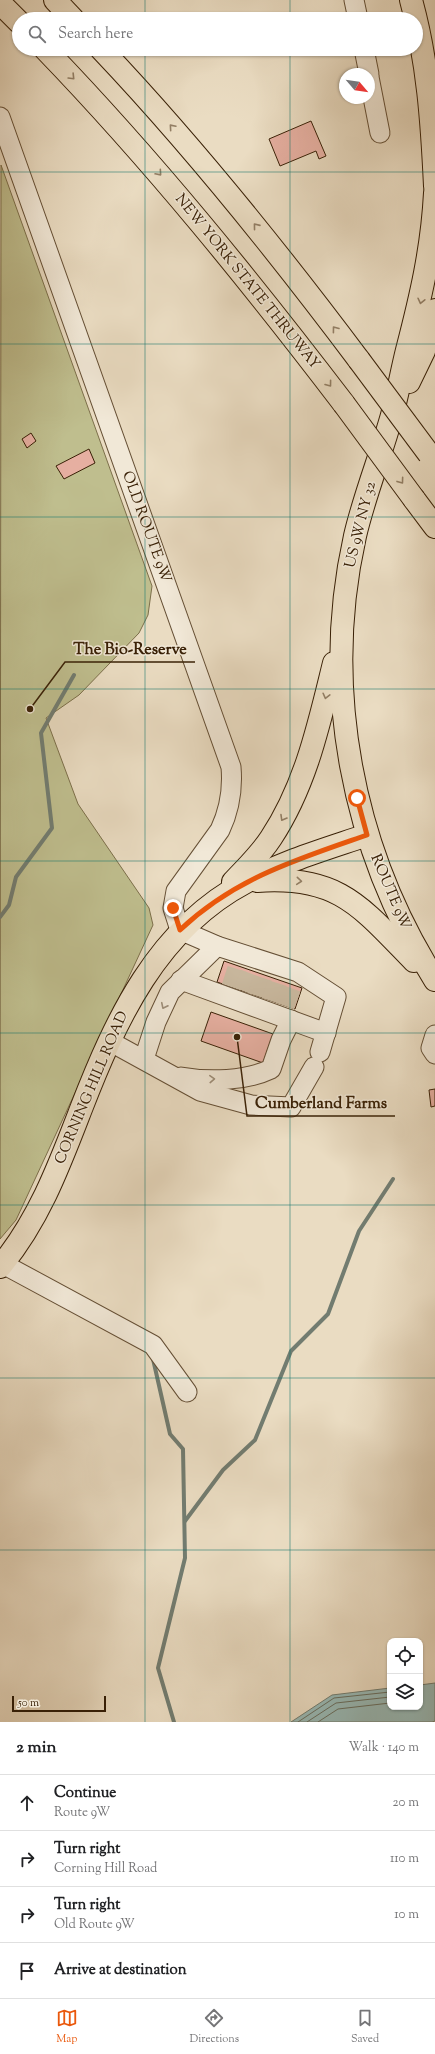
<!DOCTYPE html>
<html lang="en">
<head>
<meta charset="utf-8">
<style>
  :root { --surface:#fff; --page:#f2f2f2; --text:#202124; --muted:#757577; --line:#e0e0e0; --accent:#ea580c }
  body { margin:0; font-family:"Sorts Mill Goudy",serif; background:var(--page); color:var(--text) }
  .controls { position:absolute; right:12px; bottom:12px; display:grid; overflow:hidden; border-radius:8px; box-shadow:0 1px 3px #0004 }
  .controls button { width:36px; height:36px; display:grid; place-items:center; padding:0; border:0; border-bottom:1px solid var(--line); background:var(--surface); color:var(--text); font:20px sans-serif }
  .compass { position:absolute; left:339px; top:68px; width:36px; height:36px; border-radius:50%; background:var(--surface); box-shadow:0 1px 3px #0004; rotate:119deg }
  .scale { position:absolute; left:12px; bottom:10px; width:94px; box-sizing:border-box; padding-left:4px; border:2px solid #392006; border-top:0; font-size:11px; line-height:14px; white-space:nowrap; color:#392006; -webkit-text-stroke:3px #f1e8d7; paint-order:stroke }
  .stop { position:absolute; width:12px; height:12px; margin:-9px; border:3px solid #ea580c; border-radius:50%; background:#fff }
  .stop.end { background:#ea580c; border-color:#fff; box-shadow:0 1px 4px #0008 }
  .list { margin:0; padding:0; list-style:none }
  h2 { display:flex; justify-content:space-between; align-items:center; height:52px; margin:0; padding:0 16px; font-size:17px }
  h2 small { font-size:13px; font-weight:400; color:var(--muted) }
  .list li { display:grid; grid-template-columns:26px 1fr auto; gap:12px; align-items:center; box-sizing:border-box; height:56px; padding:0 16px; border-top:1px solid var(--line) }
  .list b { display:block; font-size:15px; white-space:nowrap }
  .list p { margin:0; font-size:13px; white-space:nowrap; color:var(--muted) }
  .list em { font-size:13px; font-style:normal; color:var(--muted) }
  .icon { flex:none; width:22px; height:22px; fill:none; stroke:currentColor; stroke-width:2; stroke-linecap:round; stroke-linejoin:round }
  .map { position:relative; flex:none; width:435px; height:1722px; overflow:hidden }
  .search { position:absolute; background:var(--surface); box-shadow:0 1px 3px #0004; left:12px; right:12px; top:12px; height:44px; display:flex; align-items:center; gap:10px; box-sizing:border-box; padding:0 14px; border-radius:22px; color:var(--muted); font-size:15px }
  .sheet { height:276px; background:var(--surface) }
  nav { display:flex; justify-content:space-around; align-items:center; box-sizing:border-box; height:56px; border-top:1px solid var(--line); background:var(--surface); font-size:11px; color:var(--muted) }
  nav a { display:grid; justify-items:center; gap:2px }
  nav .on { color:var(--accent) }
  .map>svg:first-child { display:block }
  .green { fill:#bfbe8e; stroke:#7c6f4a }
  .water { fill:#98bab7; stroke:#727c70 }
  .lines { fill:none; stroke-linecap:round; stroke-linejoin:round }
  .shore { stroke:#686d5e; stroke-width:1 }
  .stream { stroke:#727c70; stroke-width:4 }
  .building { fill:#e6afa1; stroke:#392006 }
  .minor-tunnel { stroke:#c7b69c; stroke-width:19; stroke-dasharray:19 10; stroke-linecap:butt }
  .minor-casing { stroke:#654f35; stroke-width:21 }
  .major-casing { stroke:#392006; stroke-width:24 }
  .highway-casing { stroke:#392006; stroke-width:24 }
  .minor { stroke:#f1e8d7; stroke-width:19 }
  .major { stroke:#eadcc2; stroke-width:22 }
  .highway { stroke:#eadcc2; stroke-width:22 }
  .highway-bridge-casing { stroke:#392006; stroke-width:24; stroke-linecap:butt }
  .highway-bridge { stroke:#eadcc2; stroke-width:22 }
  .oneway { stroke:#927e64 }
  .oneway2 { stroke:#9e8e79 }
  .route { stroke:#ea580c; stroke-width:5 }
  .grid { fill:none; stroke:#0f766e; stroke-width:1; stroke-opacity:0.55 }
  .labels { text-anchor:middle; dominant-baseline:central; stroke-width:3; stroke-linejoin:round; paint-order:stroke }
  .street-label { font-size:15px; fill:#392006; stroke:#f1e8d7 }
  .leader { fill:none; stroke:#392006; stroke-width:1.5 }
  .callout-dot { fill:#392006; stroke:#f1e8d7; stroke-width:1.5 }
  .callout-label { font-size:16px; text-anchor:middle; font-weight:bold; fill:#392006; stroke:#f1e8d7; stroke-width:3; stroke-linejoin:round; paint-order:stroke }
</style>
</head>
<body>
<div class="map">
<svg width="435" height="1722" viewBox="0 0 435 1722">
  <rect width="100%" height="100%" fill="#eadcc2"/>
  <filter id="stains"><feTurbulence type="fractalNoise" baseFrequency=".005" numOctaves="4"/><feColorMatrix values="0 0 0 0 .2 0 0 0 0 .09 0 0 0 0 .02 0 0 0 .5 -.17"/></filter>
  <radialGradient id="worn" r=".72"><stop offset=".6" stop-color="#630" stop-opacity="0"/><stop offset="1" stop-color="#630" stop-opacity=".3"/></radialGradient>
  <path class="green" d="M 1,165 L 152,586 L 148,615 L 139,633 L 79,695 L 46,718 L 78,804 L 149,908 L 153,925 L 16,1220 L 0,1239 Z"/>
  <path class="water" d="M 435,1683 L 435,1721 L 432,1722 L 291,1722 L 332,1695 L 390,1688 L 390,1707 L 420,1707 L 420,1685 Z"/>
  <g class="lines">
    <g class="shore">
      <path d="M 298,1722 L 334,1698 L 390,1692"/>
      <path d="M 307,1722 L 336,1703 L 390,1697"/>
      <path d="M 318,1722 L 338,1709 L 390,1703"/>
    </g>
    <g class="stream">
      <path d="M 0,917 L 9,905 L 16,877 L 52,828 L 41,733 L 74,675"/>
      <path d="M 153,1359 L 170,1434 L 183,1449 L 185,1558 L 158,1668 L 174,1722"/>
      <path d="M 185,1521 L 223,1470 L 255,1440 L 291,1351 L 328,1314 L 359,1231 L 393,1179"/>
    </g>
  </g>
  <g class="building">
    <path d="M 311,121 L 326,156 L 319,159 L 316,151 L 280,166 L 269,139 Z"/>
    <path d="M 31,433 L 36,441 L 27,448 L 22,439 Z"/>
    <path d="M 89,449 L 95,463 L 64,479 L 56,466 Z"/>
    <path d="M 224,961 L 302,988 L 295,1009 L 217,982 Z"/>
    <path d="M 211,1012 L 273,1034 L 263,1063 L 201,1041 Z"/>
    <path d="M 435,1089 L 435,1106 L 431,1107 L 429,1090 Z"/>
  </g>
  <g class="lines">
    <g class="minor-tunnel">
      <path d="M 231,987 L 238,965"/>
      <path d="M 243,991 L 251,970"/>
      <path d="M 257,996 L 264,974"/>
      <path d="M 271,1001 L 278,979"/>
      <path d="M 285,1006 L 293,984"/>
    </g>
    <defs>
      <g id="minor">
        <path d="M 354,0 L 358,19"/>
        <path d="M 364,49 L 369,74"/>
        <path d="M 369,77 L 380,133"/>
        <path d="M 0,117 L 231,767 C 233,790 230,809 220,830 L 176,891 L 173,908 L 180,930 L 217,946 L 298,972 L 336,997 L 320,1052"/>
        <path d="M 181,980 L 326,1033"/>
        <path d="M 435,1035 L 431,1048 L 435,1054"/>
        <path d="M 109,1041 L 200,1091 L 251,1105 L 291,1107 L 314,1067"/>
        <path d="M 144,1059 L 156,1022 L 170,992 L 217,946"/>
        <path d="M 181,1077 C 209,1082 246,1081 271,1069 L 281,1040 L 291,1020"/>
        <path d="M 3,1264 L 153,1345 L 187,1392"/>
      </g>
      <g id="major">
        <path d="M 411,0 C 428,61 432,123 435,186"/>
        <path d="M 435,193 C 432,249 421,296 407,350 C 401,374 397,399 390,422 C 379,460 364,497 355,536 C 321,688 352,849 435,980"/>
        <path d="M 409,382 L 424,351 L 435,310"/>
        <path d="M 257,881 C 339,875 361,907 414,961"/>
        <path d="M 233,882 C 246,868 260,855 271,838 C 306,785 319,724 334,663"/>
        <path d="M 0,1267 C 39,1220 59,1166 81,1109 C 116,1019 157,929 246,882 C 284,861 326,849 367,835"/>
      </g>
      <g id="highway">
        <path d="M 55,0 L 73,19"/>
        <path d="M 0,3 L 19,22"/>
        <path d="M 45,49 C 153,161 250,281 344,404"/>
        <path d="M 101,49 C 194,147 278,252 359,360"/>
        <path d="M 414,499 L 435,527"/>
      </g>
    </defs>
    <use href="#minor" class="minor-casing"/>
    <use href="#major" class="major-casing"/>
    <use href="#highway" class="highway-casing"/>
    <use href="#minor" class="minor"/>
    <use href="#major" class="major"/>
    <use href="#highway" class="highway"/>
    <defs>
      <g id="highway-bridge">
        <path d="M 359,360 L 429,454"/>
        <path d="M 344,404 L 414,499"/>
      </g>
    </defs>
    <use href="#highway-bridge" class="highway-bridge-casing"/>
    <use href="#highway-bridge" class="highway-bridge"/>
  </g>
  <defs><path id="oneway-chevron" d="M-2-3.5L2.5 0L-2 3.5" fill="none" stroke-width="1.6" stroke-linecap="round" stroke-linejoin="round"/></defs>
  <g class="oneway">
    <use href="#oneway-chevron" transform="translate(72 77) rotate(46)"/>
    <use href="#oneway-chevron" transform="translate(172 127) rotate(-131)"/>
    <use href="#oneway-chevron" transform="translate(159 173) rotate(49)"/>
    <use href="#oneway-chevron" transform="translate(256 226) rotate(-129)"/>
    <use href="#oneway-chevron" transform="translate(421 301) rotate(103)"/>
    <use href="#oneway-chevron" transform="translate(335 329) rotate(-127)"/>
    <use href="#oneway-chevron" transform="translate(329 384) rotate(53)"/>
    <use href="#oneway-chevron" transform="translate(401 481) rotate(54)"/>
    <use href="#oneway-chevron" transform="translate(326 696) rotate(104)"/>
    <use href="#oneway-chevron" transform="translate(283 818) rotate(120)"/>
    <use href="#oneway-chevron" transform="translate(299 881) rotate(5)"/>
  </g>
  <g class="oneway2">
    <use href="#oneway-chevron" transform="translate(164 1006) rotate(116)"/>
    <use href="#oneway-chevron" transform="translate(212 1079) rotate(-3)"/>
  </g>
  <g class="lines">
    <path class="route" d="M 173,908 L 180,930 C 235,878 298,859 367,835 L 357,798"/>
  </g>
  <path class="grid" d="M 145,0 L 145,19M 290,0 L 290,19M 145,49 L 145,1722M 290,49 L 290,1722M 0,172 L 435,172M 0,344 L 435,344M 0,517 L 435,517M 0,689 L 435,689M 0,861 L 435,861M 0,1033 L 435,1033M 0,1205 L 435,1205M 0,1378 L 435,1378M 0,1550 L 435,1550"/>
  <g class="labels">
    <g class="street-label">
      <text transform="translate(247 282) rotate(51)">NEW YORK STATE THRUWAY</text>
      <text transform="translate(361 525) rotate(-76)">US 9W NY 32</text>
      <text transform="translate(146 527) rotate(70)">OLD ROUTE 9W</text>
      <text transform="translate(390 892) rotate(67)">ROUTE 9W</text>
      <text transform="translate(92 1088) rotate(-67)">CORNING HILL ROAD</text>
    </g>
  </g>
  <path class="leader" d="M30 709L65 662H195M237 1037L247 1116H395"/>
  <g class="callout-dot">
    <circle cx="30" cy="709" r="4"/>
    <circle cx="237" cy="1037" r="4"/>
  </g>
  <g class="callout-label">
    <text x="130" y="654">The Bio-Reserve</text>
    <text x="321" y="1108">Cumberland Farms</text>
  </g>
  <rect width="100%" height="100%" filter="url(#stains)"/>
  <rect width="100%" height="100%" fill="url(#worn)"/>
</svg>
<div class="controls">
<button><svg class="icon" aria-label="locate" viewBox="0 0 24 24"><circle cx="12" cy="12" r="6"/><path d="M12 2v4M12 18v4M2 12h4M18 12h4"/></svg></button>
<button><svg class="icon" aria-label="layers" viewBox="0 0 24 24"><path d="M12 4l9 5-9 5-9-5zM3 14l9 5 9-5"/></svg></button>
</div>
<svg class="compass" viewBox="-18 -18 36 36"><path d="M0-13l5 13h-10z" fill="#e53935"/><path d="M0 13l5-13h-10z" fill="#757577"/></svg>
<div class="scale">50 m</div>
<div class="stop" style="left:357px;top:798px"></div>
<div class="stop end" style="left:173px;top:908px"></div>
<div class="search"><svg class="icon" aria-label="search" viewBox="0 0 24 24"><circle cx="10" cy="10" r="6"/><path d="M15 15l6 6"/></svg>Search here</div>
</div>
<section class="sheet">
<h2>2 min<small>Walk · 140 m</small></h2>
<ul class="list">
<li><svg class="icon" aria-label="ahead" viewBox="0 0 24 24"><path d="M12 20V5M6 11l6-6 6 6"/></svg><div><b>Continue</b><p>Route 9W</p></div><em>20 m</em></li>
<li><svg class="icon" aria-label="right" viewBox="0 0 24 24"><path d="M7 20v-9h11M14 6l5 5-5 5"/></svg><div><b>Turn right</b><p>Corning Hill Road</p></div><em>110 m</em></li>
<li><svg class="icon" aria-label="right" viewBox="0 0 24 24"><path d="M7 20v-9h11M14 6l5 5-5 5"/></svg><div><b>Turn right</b><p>Old Route 9W</p></div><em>10 m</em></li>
<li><svg class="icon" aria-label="arrive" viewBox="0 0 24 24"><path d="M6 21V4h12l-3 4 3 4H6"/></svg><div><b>Arrive at destination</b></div></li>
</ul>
</section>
<nav>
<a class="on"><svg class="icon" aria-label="map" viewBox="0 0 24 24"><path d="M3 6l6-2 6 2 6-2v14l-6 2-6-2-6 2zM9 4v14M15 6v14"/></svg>Map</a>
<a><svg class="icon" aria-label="directions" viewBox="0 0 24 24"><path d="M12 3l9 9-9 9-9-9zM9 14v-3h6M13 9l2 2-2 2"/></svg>Directions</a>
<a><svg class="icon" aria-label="saved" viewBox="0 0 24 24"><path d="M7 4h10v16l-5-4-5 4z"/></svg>Saved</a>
</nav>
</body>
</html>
